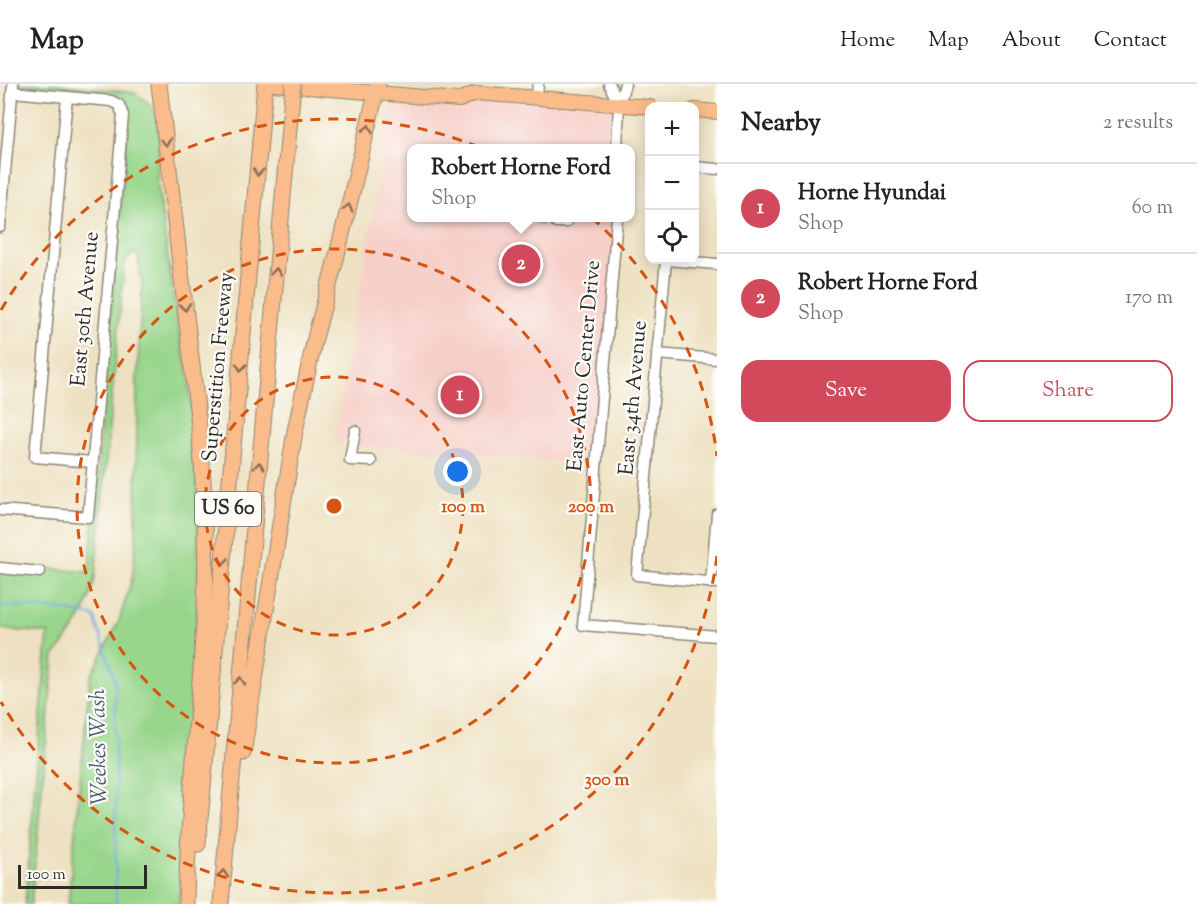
<!DOCTYPE html>
<html lang="en">
<head>
<meta charset="utf-8">
<style>
  :root { --surface:#fff; --page:#f2f2f2; --text:#222; --muted:#767676; --line:#e0e0e0; --accent:#d1495b }
  body { margin:0; font-family:"Sorts Mill Goudy",serif; background:var(--page); color:var(--text) }
  .controls { position:absolute; right:18px; top:18px; display:grid; overflow:hidden; border-radius:12px; box-shadow:0 3px 15px #0003 }
  .controls button { width:54px; height:54px; display:grid; place-items:center; padding:0; border:0; border-bottom:2px solid var(--line); background:var(--surface); color:var(--text); font:30px sans-serif }
  .scale { position:absolute; left:18px; bottom:15px; width:129px; box-sizing:border-box; padding-left:6px; border:3px solid #2b2b2b; border-top:0; font-size:16px; line-height:21px; white-space:nowrap; color:#2b2b2b; -webkit-text-stroke:4px #fdfcf7; paint-order:stroke }
  .you { position:absolute; left:458px; top:388px; width:21px; height:21px; margin:-15px; border:4px solid #fff; border-radius:50%; background:#1a73e8; box-shadow:0 0 0 9px #1a73e833 }
  .badge { display:grid; place-items:center; width:39px; height:39px; border-radius:50%; background:var(--accent); color:#fff; font-size:20px; font-weight:700 }
  .pin { position:absolute; translate:-50% -50%; border:3px solid #fff; box-shadow:0 2px 6px #0006 }
  .popup { position:absolute; left:407px; top:60px; width:228px; height:78px; box-sizing:border-box; display:grid; place-content:center; border-radius:12px; background:var(--surface); filter:drop-shadow(0 2px 4px #0005); font-size:20px; white-space:nowrap; color:var(--muted) }
  .popup b { font-size:22px; color:var(--text) }
  .popup::after { content:''; position:absolute; left:50%; top:100%; margin-left:-12px; border:12px solid transparent; border-top-color:var(--surface) }
  .list { margin:0; padding:0; list-style:none }
  h2 { display:flex; justify-content:space-between; align-items:center; height:78px; margin:0; padding:0 24px; font-size:26px }
  h2 small { font-size:20px; font-weight:400; color:var(--muted) }
  .list li { display:grid; grid-template-columns:39px 1fr auto; gap:18px; align-items:center; box-sizing:border-box; height:90px; padding:0 24px; border-top:2px solid var(--line) }
  .list b { display:block; font-size:22px; white-space:nowrap }
  .list p { margin:0; font-size:20px; white-space:nowrap; color:var(--muted) }
  .list em { font-size:20px; font-style:normal; color:var(--muted) }
  .actions { display:flex; gap:12px; padding:18px 24px }
  .actions a { flex:1; padding:14px 0; border:2px solid var(--accent); border-radius:18px; text-align:center; font-size:21px; color:var(--accent) }
  .actions .main { background:var(--accent); color:#fff }
  .icon { flex:none; width:33px; height:33px; fill:none; stroke:currentColor; stroke-width:2; stroke-linecap:round; stroke-linejoin:round }
  .map { position:relative; flex:none; width:717px; height:820px; overflow:hidden }
  header { display:flex; align-items:center; gap:36px; box-sizing:border-box; height:84px; padding:0 30px; background:var(--surface); border-bottom:2px solid var(--line) }
  header strong { font-size:28px }
  nav { display:flex; gap:33px; margin-inline-start:auto; font-size:21px }
  main { display:flex }
  aside { flex:1; background:var(--surface) }
  .map>svg:first-child { display:block }
  .built { fill:#f7d0ca }
  .green { fill:#98d68b; stroke:#62805b; stroke-width:1.5 }
  .lines { fill:none; stroke-linecap:round; stroke-linejoin:round }
  .stream { stroke:#70a7de; stroke-width:2 }
  .minor-tunnel { stroke:#c7bda3; stroke-width:10; stroke-dasharray:10 5; stroke-linecap:butt }
  .minor-casing { stroke:#8c8676; stroke-width:13 }
  .major-casing { stroke:#8c8676; stroke-width:16 }
  .highway-casing { stroke:#8c8676; stroke-width:17 }
  .minor { stroke:#fff; stroke-width:10 }
  .major { stroke:#f9bc8a; stroke-width:14 }
  .highway { stroke:#f9bc8a; stroke-width:15 }
  .highway-bridge-casing { stroke:#8c8676; stroke-width:17; stroke-linecap:butt }
  .highway-bridge { stroke:#f9bc8a; stroke-width:15 }
  .oneway { stroke:#886c56 }
  .ring { fill:none; stroke:#d5540f; stroke-width:3; stroke-dasharray:10 8 }
  .labels { text-anchor:middle; dominant-baseline:central; stroke-width:4.5; stroke-linejoin:round; paint-order:stroke }
  .shield { fill:#fdfcf7; stroke:#6a6a68; stroke-width:1.5 }
  .shield-label { font-size:20px; font-weight:bold; fill:#2b2b2b }
  .street-label { font-size:21px; fill:#2b2b2b; stroke:#fdfcf7 }
  .water-label { font-size:22px; font-style:italic; fill:#475d73; stroke:#fdfcf7 }
  .centre { fill:#d5540f; stroke:#fdfcf7; stroke-width:3 }
  .ring-label { font-size:18px; text-anchor:middle; font-weight:bold; fill:#d5540f; stroke:#fdfcf7; stroke-width:4.5; stroke-linejoin:round; paint-order:stroke }
</style>
</head>
<body>
<header>
<strong>Map</strong>
<nav><a>Home</a><a>Map</a><a>About</a><a>Contact</a></nav>
</header>
<main>
<div class="map">
<svg width="717" height="820" viewBox="0 0 717 820">
  <rect width="100%" height="100%" fill="#fdfcf7"/>
  <filter id="ink" filterUnits="userSpaceOnUse"><feTurbulence type="fractalNoise" baseFrequency=".0167" numOctaves="2"/><feDisplacementMap in="SourceGraphic" scale="12" xChannelSelector="R" yChannelSelector="G"/><feConvolveMatrix kernelMatrix="1 2 1 2 8 2 1 2 1" color-interpolation-filters="sRGB"/></filter>
  <filter id="wash" filterUnits="userSpaceOnUse"><feTurbulence type="fractalNoise" baseFrequency=".008" numOctaves="4" result="noise"/><feDisplacementMap in="SourceGraphic" scale="24" xChannelSelector="R" yChannelSelector="G"/><feGaussianBlur stdDeviation="1.35" result="paint"/><feColorMatrix in="noise" values="0 0 0 0 0 0 0 0 0 0 0 0 0 0 0 0 0 1.4 0 .05"/><feComposite in="paint" operator="in"/></filter>
  <g filter="url(#wash)">
    <rect width="100%" height="100%" fill="#eee1c1"/>
    <path class="built" d="M 476,9 L 619,20 L 617,64 L 412,64 L 412,134 L 617,134 L 597,383 L 575,379 L 334,359 L 393,10 Z"/>
    <path class="green" d="M 19,0 L 55,0 L 135,9 L 151,21 L 155,30 L 159,56 L 157,96 L 177,239 L 188,290 L 197,391 L 199,516 L 179,820 L 68,820 L 90,594 L 119,537 L 132,495 L 136,459 L 137,297 L 142,201 L 138,171 L 133,169 L 124,179 L 123,193 L 95,493 C 88,528 76,544 54,572 L 31,820 L 25,820 L 48,549 L 0,545 L 0,487 L 42,484 L 89,488 L 128,30 L 124,19 L 115,12 L 24,4 Z"/>
    <g class="lines">
      <path class="stream" d="M 0,521 L 62,526 L 94,532 L 115,596 L 116,820"/>
    </g>
  </g>
  <g filter="url(#ink)">
    <g class="lines">
      <path class="minor-tunnel" d="M 539,134 L 543,137 L 556,138"/>
      <defs>
        <g id="minor">
          <path d="M 609,0 L 619,20"/>
          <path d="M 67,13 L 35,373 L 92,378"/>
          <path d="M 537,13 L 538,0"/>
          <path d="M 617,64 L 619,20 L 625,0"/>
          <path d="M 694,83 L 717,85"/>
          <path d="M 617,134 L 583,541 L 717,552"/>
          <path d="M 556,138 L 566,138"/>
          <path d="M 0,143 L 13,0"/>
          <path d="M 666,176 L 637,491 L 717,499"/>
          <path d="M 666,176 L 717,180"/>
          <path d="M 657,270 L 717,275"/>
          <path d="M 355,347 L 350,376 L 371,377"/>
          <path d="M 0,426 L 88,433 L 123,31 L 119,21 L 111,17 L 12,8"/>
          <path d="M 0,484 L 40,488"/>
          <path d="M 711,499 L 717,430"/>
        </g>
        <g id="major">
          <path d="M 273,0 L 459,16 L 476,9 L 650,23"/>
          <path d="M 694,26 L 717,28"/>
        </g>
        <g id="highway">
          <path d="M 159,0 L 198,333 C 204,395 207,457 205,519 C 200,620 188,720 186,820"/>
          <path d="M 243,669 L 295,347 L 314,258 L 338,167 L 378,0"/>
          <path d="M 198,760 L 265,0"/>
          <path d="M 221,820 L 290,33"/>
        </g>
      </defs>
      <use href="#minor" class="minor-casing"/>
      <use href="#major" class="major-casing"/>
      <use href="#highway" class="highway-casing"/>
      <use href="#minor" class="minor"/>
      <use href="#major" class="major"/>
      <use href="#highway" class="highway"/>
      <defs>
        <path id="highway-bridge" d="M 290,33 L 293,0"/>
      </defs>
      <use href="#highway-bridge" class="highway-bridge-casing"/>
      <use href="#highway-bridge" class="highway-bridge"/>
    </g>
    <defs><path id="oneway-chevron" d="M-2-3.5L2.5 0L-2 3.5" fill="none" stroke-width="1.6" stroke-linecap="round" stroke-linejoin="round" transform="scale(1.5)"/></defs>
    <g class="oneway">
      <use href="#oneway-chevron" transform="translate(368 45) rotate(-76)"/>
      <use href="#oneway-chevron" transform="translate(166 58) rotate(82)"/>
      <use href="#oneway-chevron" transform="translate(258 88) rotate(95)"/>
      <use href="#oneway-chevron" transform="translate(348 124) rotate(-76)"/>
      <use href="#oneway-chevron" transform="translate(276 188) rotate(-85)"/>
      <use href="#oneway-chevron" transform="translate(185 223) rotate(83)"/>
      <use href="#oneway-chevron" transform="translate(241 283) rotate(95)"/>
      <use href="#oneway-chevron" transform="translate(259 382) rotate(-85)"/>
      <use href="#oneway-chevron" transform="translate(223 477) rotate(95)"/>
      <use href="#oneway-chevron" transform="translate(240 597) rotate(-85)"/>
      <use href="#oneway-chevron" transform="translate(223 790) rotate(-85)"/>
    </g>
  </g>
  <g class="ring">
    <circle cx="334" cy="422" r="129"/>
    <circle cx="334" cy="422" r="257"/>
    <path d="M717 472A386 386 0 0 1 1 618M1 226A386 386 0 0 1 717 372"/>
  </g>
  <g class="labels">
    <rect class="shield" x="195" y="408" width="66" height="34" rx="4.5"/>
    <g class="shield-label">
      <text x="228" y="425">US 60</text>
    </g>
    <g class="street-label">
      <text transform="translate(86 225) rotate(-85)">East 30th Avenue</text>
      <text transform="translate(585 282) rotate(-85)">East Auto Center Drive</text>
      <text transform="translate(219 283) rotate(-85)">Superstition Freeway</text>
      <text transform="translate(634 314) rotate(-85)">East 34th Avenue</text>
    </g>
    <g class="water-label">
      <text transform="translate(100 663) rotate(-91)">Weekes Wash</text>
    </g>
  </g>
  <circle cx="334" cy="422" r="9" class="centre"/>
  <g class="ring-label">
    <text x="463" y="428">100 m</text>
    <text x="591" y="428">200 m</text>
    <text x="607" y="701">300 m</text>
  </g>
</svg>
<div class="controls">
<button>+</button>
<button>−</button>
<button><svg class="icon" aria-label="locate" viewBox="0 0 24 24"><circle cx="12" cy="12" r="6"/><path d="M12 2v4M12 18v4M2 12h4M18 12h4"/></svg></button>
</div>
<div class="scale">100 m</div>
<div class="you"></div>
<div class="pin badge" style="left:460px;top:311px">1</div>
<div class="pin badge" style="left:521px;top:180px">2</div>
<div class="popup"><b>Robert Horne Ford</b>Shop</div>
</div>
<aside>
<h2>Nearby<small>2 results</small></h2>
<ul class="list">
<li><span class="badge">1</span><div><b>Horne Hyundai</b><p>Shop</p></div><em>60 m</em></li>
<li><span class="badge">2</span><div><b>Robert Horne Ford</b><p>Shop</p></div><em>170 m</em></li>
</ul>
<div class="actions"><a class="main">Save</a><a>Share</a></div>
</aside>
</main>
</body>
</html>
